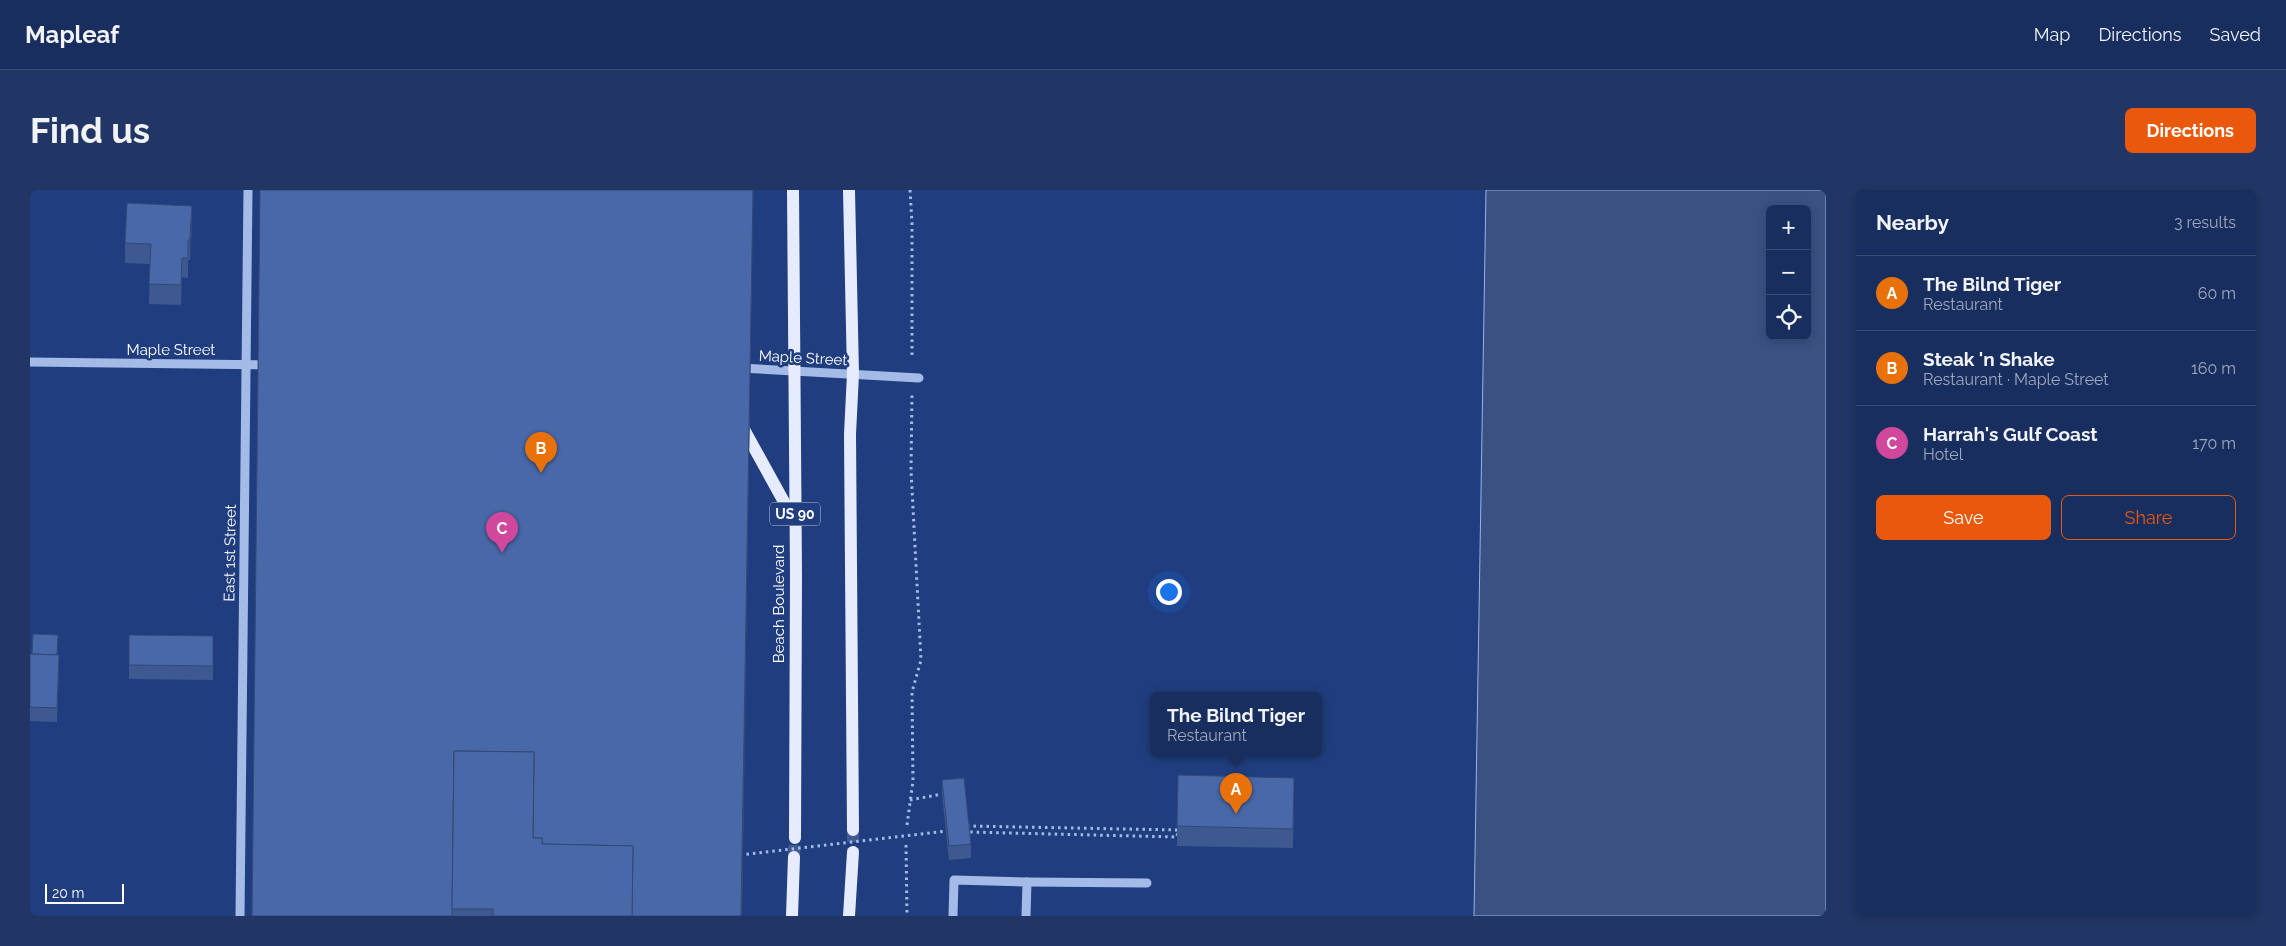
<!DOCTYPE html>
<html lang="en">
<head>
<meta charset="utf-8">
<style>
  :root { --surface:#182e5f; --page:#213665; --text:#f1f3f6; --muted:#9fa8bd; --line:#364a74; --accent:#ea580c }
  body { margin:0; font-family:Raleway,sans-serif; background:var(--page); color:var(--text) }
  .controls { position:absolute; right:15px; top:15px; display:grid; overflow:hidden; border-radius:8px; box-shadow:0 2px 8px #0003 }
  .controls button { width:45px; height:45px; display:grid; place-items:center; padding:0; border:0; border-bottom:1px solid var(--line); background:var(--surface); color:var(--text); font:25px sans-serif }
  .scale { position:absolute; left:15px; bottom:12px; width:79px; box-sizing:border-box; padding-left:5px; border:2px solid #fff; border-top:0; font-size:14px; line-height:18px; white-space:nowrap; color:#fff; -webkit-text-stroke:4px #203e7f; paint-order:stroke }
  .you { position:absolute; left:1138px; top:401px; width:18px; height:18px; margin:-12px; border:4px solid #fff; border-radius:50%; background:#1a73e8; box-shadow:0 0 0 8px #1a73e833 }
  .badge { display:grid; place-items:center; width:32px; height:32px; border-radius:50%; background:var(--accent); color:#fff; font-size:16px; font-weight:700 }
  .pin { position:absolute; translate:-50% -41px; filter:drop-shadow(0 1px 2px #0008) }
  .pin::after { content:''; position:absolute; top:26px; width:18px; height:15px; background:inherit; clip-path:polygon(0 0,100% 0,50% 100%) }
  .popup { position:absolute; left:1120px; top:502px; width:172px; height:65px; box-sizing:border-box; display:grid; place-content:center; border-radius:8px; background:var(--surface); filter:drop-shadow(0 1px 4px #0005); font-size:16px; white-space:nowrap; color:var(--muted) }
  .popup b { font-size:19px; color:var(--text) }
  .popup::after { content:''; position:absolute; left:50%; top:100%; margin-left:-10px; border:10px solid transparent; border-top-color:var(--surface) }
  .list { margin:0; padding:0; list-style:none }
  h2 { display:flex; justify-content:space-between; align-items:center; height:65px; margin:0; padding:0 20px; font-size:21px }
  h2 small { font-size:16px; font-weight:400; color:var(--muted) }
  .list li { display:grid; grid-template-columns:32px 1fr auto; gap:15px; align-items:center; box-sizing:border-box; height:75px; padding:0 20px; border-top:1px solid var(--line) }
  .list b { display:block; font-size:19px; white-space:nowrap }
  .list p { margin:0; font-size:16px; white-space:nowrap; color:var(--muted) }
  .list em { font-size:16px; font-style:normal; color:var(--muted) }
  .actions { display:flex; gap:10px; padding:15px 20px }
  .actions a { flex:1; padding:11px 0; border:1px solid var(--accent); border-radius:8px; text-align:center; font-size:18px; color:var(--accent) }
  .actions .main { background:var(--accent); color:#fff }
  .icon { flex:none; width:28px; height:28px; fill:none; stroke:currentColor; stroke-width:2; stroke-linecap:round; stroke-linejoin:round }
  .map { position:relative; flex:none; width:1796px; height:726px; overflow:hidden; border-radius:8px }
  header { display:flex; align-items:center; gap:30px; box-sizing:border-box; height:70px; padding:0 25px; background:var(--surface); border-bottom:1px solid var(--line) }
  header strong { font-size:24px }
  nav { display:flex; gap:28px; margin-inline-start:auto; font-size:18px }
  .intro { display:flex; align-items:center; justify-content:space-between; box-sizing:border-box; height:120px; padding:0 30px }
  h1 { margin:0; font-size:35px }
  .button { padding:12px 22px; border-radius:8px; background:var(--accent); color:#fff; font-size:18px; font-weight:700 }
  main { display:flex; gap:30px; padding:0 30px }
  aside { flex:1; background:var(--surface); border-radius:8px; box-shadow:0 2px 8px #0003 }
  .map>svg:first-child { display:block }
  .water { fill:#3a5181; stroke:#97b4e9; fill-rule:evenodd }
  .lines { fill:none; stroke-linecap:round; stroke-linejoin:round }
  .major-tunnel { stroke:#415b92; stroke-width:12; stroke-dasharray:12 6; stroke-linecap:butt }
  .path { stroke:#a4bbe7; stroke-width:3; stroke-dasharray:2.5 4; stroke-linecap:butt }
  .minor { stroke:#a4bbe7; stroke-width:9 }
  .major { stroke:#e6ecfd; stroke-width:12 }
  .path-bridge { stroke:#a4bbe7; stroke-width:3; stroke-dasharray:2.5 4; stroke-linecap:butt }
  .wall { fill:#3e5990 }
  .shaded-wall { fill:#324976 }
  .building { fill:#4868a8; stroke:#324976 }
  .labels { text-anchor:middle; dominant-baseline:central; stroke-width:5; stroke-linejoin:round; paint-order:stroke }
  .shield { fill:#203e7f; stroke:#bcc5d9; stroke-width:1 }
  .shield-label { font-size:14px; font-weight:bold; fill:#fff }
  .street-label { font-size:15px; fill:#fff; stroke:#203e7f }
</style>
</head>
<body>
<header>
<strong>Mapleaf</strong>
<nav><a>Map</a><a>Directions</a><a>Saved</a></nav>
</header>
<div class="intro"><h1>Find us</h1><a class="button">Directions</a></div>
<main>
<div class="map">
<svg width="1796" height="726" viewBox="0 0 1796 726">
  <rect width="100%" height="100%" fill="#203e7f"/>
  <path class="water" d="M 1456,0 L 1796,0 L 1796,726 L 1444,726 ZM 1740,19 L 1777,19 L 1777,146 L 1740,146 Z"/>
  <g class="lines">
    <g class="major-tunnel">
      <path d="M 823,640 L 823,662"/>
      <path d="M 764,667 L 765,648"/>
    </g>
    <g class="path">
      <path d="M 880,0 L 882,33 L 882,169"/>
      <path d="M 880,610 L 912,604"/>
      <path d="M 877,635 L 883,591 L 882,502 L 891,470 L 881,280 L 882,205"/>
      <path d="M 937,636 L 1148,640 L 1147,647 L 938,642 Z"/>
      <path d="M 876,655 L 877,726"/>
    </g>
    <g class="minor">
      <path d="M 0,172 L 240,175"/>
      <path d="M 710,178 L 889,188"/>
      <path d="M 997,692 L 1117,693"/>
      <path d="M 210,726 L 218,0"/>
      <path d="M 923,726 L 924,690 L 997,692 L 996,726"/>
    </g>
    <g class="major">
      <path d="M 763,0 L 766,384 L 765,648"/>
      <path d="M 819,0 L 823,184 L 820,244 L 823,640"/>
      <path d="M 711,234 L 764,330"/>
      <path d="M 762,726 L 764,667"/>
      <path d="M 819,726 L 823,662"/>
    </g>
    <path class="path-bridge" d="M 710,665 L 916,641"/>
  </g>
  <g class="wall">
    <path d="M 230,0 L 723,0 L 712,726 L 222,726 Z"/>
    <path d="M 162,36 L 160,70 L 158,70 L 158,88 L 152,87 L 151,115 L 119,114 L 120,74 L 95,73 L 95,53 Z"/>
    <path d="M 99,445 L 183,446 L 183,490 L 99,489 Z"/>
    <path d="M 0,464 L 27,465 L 29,479 L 27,532 L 0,531 Z"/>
    <path d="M 1264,588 L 1263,658 L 1147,656 L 1147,636 Z"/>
    <path d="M 912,590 L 941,654 L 941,668 L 919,670 L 912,604 Z"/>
  </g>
  <g class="shaded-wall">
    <path d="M 723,0 L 712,726 L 711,726 Z"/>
    <path d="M 162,16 L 162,36 L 160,70 L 160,50 Z"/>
    <path d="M 152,68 L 152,87 L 151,115 L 151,95 Z"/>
  </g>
  <g class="building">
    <path d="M 230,0 L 723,0 L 711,726 L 602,726 L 603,656 L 512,654 L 512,648 L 503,648 L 504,562 L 424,561 L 422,726 L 222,726 Z"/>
    <path d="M 97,13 L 162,16 L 160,50 L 158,50 L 158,68 L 152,68 L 151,95 L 119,94 L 121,54 L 95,53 Z"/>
    <path d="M 3,444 L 28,445 L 27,465 L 2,464 Z"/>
    <path d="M 99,445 L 183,446 L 183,476 L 99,475 Z"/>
    <path d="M 0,464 L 29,465 L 27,518 L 0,517 Z"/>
    <path d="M 424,561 L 504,562 L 503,648 L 512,648 L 512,654 L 603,656 L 602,726 L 463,726 L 463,719 L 422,719 Z"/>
    <path d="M 1148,585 L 1264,588 L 1263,639 L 1147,636 Z"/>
    <path d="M 934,588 L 941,654 L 919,656 L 912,590 Z"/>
  </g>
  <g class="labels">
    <rect class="shield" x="740" y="312.5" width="50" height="23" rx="4"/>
    <g class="shield-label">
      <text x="765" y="324">US 90</text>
    </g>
    <g class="street-label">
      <text x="141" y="160">Maple Street</text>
      <text transform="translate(773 168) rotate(3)">Maple Street</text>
      <text transform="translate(200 363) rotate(-89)">East 1st Street</text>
      <text transform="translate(749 414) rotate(-90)">Beach Boulevard</text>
    </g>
  </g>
</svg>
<div class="controls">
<button>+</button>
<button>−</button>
<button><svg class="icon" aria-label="locate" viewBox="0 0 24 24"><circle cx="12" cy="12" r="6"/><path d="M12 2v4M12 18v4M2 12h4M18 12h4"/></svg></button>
</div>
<div class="scale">20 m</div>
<div class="you"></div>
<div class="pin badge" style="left:1206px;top:624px;background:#e8710a">A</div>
<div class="popup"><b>The Bilnd Tiger</b>Restaurant</div>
<div class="pin badge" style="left:511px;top:283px;background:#e8710a">B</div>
<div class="pin badge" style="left:472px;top:363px;background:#d1479c">C</div>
</div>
<aside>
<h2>Nearby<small>3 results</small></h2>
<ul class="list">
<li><span class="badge" style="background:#e8710a">A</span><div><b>The Bilnd Tiger</b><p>Restaurant</p></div><em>60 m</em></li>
<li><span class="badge" style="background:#e8710a">B</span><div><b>Steak 'n Shake</b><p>Restaurant · Maple Street</p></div><em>160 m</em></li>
<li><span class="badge" style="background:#d1479c">C</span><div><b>Harrah's Gulf Coast</b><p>Hotel</p></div><em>170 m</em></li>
</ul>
<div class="actions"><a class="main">Save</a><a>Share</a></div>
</aside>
</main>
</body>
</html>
